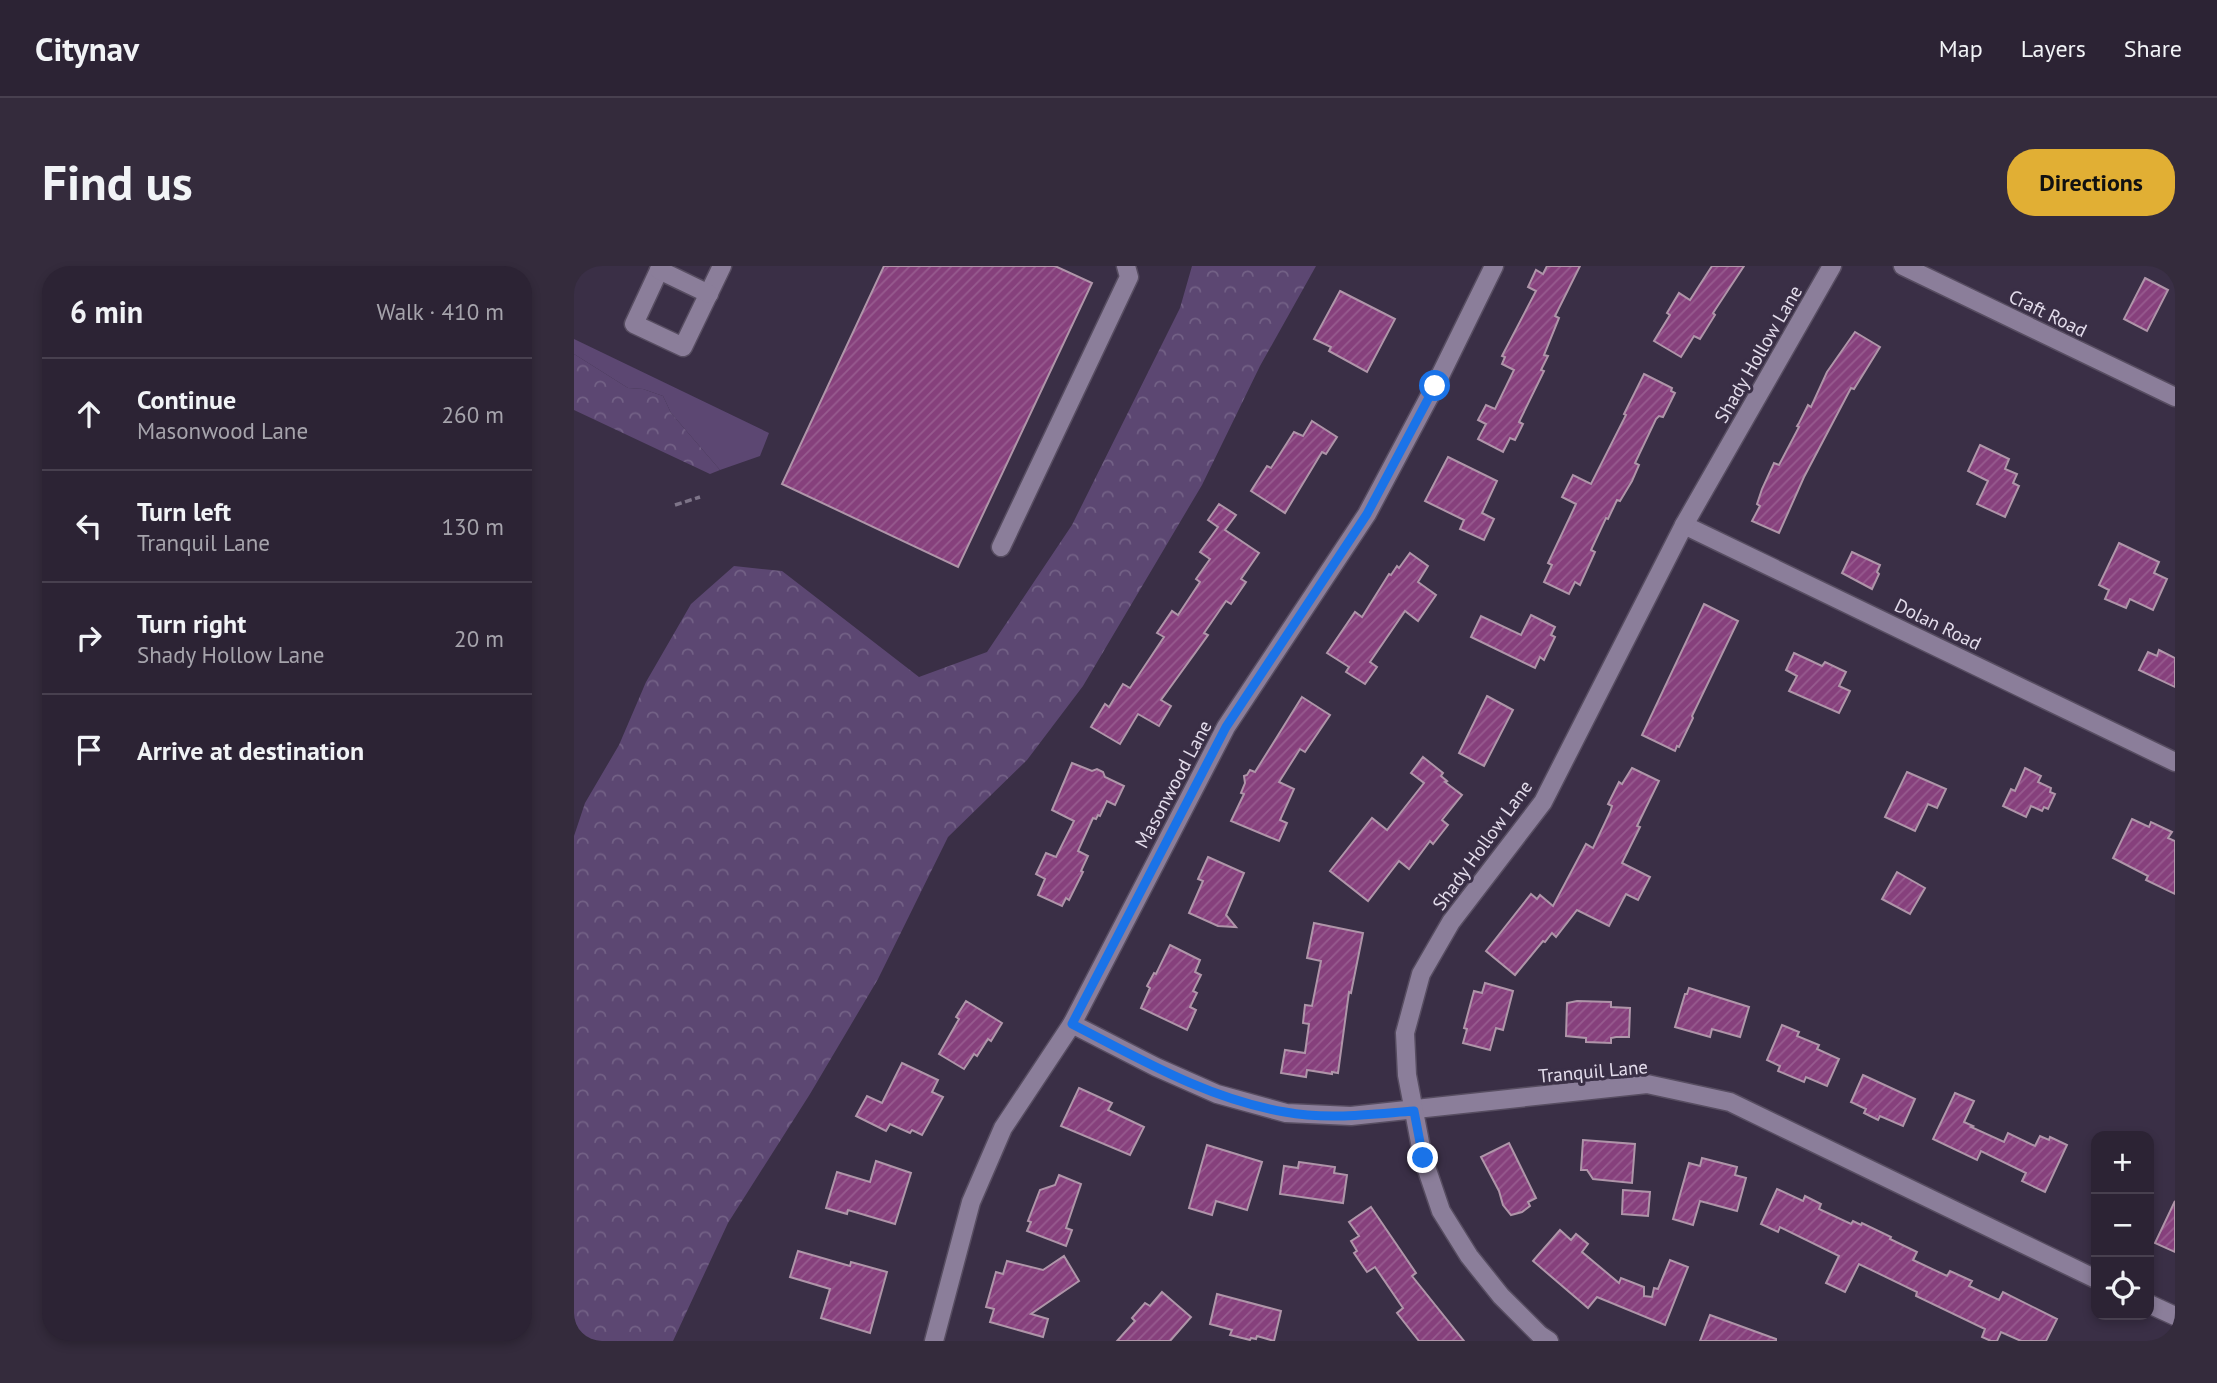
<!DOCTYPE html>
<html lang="en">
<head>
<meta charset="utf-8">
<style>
  :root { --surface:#2c2334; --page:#342b3c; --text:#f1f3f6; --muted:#a6a4ac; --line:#48404f; --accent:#e1af34 }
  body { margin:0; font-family:"PT Sans",sans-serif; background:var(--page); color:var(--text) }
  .controls { position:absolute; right:21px; bottom:21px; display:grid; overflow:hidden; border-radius:14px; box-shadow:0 4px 10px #0003 }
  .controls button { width:63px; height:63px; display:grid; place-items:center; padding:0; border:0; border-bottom:2px solid var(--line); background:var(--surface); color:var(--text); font:35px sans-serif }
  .stop { position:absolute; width:21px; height:21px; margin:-16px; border:5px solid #1a73e8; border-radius:50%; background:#fff }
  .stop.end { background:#1a73e8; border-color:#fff; box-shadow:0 2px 7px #0008 }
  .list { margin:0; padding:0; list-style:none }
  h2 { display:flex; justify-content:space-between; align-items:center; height:91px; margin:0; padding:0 28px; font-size:30px }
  h2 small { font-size:23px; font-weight:400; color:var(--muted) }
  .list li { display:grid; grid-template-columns:46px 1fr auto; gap:21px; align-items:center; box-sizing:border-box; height:112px; padding:0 28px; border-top:2px solid var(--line) }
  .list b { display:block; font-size:26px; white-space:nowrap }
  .list p { margin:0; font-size:23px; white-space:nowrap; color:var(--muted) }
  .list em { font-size:23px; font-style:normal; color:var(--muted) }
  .icon { flex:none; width:38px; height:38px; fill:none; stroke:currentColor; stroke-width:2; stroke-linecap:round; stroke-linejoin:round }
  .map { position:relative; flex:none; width:1601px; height:1075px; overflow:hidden; border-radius:28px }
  header { display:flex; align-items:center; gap:42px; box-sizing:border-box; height:98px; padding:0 35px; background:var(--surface); border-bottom:2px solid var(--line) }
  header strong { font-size:33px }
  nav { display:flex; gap:38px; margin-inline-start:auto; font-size:24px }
  .intro { display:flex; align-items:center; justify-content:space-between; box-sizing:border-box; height:168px; padding:0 42px }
  h1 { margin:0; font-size:49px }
  .button { padding:18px 32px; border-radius:28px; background:var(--accent); color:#111; font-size:24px; font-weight:700 }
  main { display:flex; gap:42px; padding:0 42px }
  aside { flex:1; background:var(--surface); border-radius:28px; box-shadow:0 4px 10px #0003 }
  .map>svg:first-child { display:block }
  .green { fill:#5c4772 }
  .forest { fill:url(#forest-crowns) }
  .building { fill:url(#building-hatch); stroke:#af95a9; stroke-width:2 }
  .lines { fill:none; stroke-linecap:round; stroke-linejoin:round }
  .minor-casing { stroke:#574d61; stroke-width:21 }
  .path { stroke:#7d7488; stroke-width:3.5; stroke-dasharray:7 3.5; stroke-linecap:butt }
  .minor { stroke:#8b7e9a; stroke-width:18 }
  .route { stroke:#1a73e8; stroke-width:9 }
  .labels { text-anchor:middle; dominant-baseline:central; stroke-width:6; stroke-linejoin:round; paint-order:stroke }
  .street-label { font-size:19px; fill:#e3dceb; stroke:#3a2f46 }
</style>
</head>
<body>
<header>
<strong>Citynav</strong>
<nav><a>Map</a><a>Layers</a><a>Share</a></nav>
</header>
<div class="intro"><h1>Find us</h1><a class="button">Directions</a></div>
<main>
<aside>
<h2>6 min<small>Walk · 410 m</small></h2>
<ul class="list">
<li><svg class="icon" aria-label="ahead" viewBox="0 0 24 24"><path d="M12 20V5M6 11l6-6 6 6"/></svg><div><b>Continue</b><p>Masonwood Lane</p></div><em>260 m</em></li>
<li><svg class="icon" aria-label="left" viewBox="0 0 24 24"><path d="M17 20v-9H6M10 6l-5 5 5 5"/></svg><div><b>Turn left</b><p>Tranquil Lane</p></div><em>130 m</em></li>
<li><svg class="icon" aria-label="right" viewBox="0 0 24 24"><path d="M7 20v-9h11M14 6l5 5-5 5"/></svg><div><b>Turn right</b><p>Shady Hollow Lane</p></div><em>20 m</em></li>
<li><svg class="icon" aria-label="arrive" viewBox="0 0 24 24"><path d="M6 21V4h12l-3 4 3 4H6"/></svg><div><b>Arrive at destination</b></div></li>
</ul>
</aside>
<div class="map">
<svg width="1601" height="1075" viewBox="0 0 1601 1075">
  <defs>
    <pattern id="forest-crowns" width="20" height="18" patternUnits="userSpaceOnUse" patternTransform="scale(1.75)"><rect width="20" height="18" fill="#5c4772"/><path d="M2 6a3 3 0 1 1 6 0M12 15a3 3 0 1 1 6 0" fill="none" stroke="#736186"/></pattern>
    <pattern id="building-hatch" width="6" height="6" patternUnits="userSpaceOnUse" patternTransform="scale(1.75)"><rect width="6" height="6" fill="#86407c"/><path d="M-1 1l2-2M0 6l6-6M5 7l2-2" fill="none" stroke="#975b8f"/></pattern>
  </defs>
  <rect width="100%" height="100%" fill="#3a2f46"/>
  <path class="green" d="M 0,73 L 195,167 L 186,190 L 146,204 L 97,147 L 89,130 L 69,123 L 54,122 L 0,88 Z"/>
  <g class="forest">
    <path d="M 618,0 L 742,0 L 686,100 L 628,219 L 509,420 L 453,494 L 374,571 L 304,713 L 236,828 L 154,957 L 99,1075 L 0,1075 L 0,570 L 11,537 L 45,479 L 72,416 L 117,338 L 160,300 L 208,305 L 345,411 L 413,386 L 498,259 L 606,42 Z"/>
    <path d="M 0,88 L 54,122 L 69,123 L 89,130 L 97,147 L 146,204 L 136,208 L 0,144 Z"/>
  </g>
  <g class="building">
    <path d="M 310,0 L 481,0 L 518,17 L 384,301 L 208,218 Z"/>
    <path d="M 973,0 L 1006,0 L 981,50 L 985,52 L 970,89 L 974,90 L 967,104 L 970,105 L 945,156 L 949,158 L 941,174 L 936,172 L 929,186 L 904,173 L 912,158 L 904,154 L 912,139 L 921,143 L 940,104 L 928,98 L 931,91 L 928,90 L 962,25 L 954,21 L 962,4 L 969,8 Z"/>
    <path d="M 1138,0 L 1170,0 L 1139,47 L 1141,49 L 1126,73 L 1120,70 L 1107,91 L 1080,75 L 1096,49 L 1093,47 L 1105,27 L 1116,34 Z"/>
    <path d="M 1571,12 L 1594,24 L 1573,65 L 1550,53 Z"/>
    <path d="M 766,25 L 821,53 L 793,106 L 755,85 L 757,81 L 740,73 Z"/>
    <path d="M 1281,66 L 1306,81 L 1280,123 L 1277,122 L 1230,211 L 1205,267 L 1178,255 L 1186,240 L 1183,238 L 1188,223 L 1200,197 L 1205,199 L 1225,161 L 1223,160 L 1225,157 L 1234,139 L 1237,141 L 1253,106 Z"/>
    <path d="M 1070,108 L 1098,122 L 1097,125 L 1101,127 L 1089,151 L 1085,150 L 1082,153 L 1061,197 L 1065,199 L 1058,215 L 1046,235 L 1043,234 L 1034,253 L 1032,252 L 1017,284 L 1021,286 L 1006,319 L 1001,316 L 995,328 L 970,316 L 978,299 L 974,297 L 1002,238 L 988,231 L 999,209 L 1017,218 L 1052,149 L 1050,148 Z"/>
    <path d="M 738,155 L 763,171 L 752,188 L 748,186 L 711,247 L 677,225 L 693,200 L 697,202 L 720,166 L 729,170 Z"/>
    <path d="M 1406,179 L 1435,193 L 1431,203 L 1443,208 L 1439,217 L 1445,220 L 1431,251 L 1403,238 L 1414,215 L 1394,205 Z"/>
    <path d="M 874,191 L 923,215 L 908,247 L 920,253 L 910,274 L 886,263 L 890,254 L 851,235 Z"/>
    <path d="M 645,238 L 662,249 L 651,264 L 685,287 L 667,313 L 672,316 L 657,338 L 652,335 L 630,367 L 634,369 L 587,434 L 597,440 L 585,460 L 564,448 L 546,478 L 517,461 L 531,438 L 535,441 L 549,418 L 556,422 L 590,371 L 583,367 L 598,345 L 604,349 L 626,316 L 622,313 L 636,293 L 626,286 L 644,261 L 634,254 Z"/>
    <path d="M 1545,277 L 1585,296 L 1580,307 L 1593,313 L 1579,344 L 1556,333 L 1552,342 L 1531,333 L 1535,324 L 1525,319 Z"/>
    <path d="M 1278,286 L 1306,299 L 1303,306 L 1305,308 L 1298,323 L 1268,307 Z"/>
    <path d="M 836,287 L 854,300 L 844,316 L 862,329 L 844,355 L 831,345 L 796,396 L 803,401 L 791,418 L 772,406 L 775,401 L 753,387 L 781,346 L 788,351 L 815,308 L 817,309 L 823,300 L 825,302 Z"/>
    <path d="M 1130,338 L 1164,355 L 1118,450 L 1119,452 L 1105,481 L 1103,480 L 1101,485 L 1068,469 Z"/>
    <path d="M 957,349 L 981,361 L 977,369 L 981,371 L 970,394 L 966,391 L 961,402 L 897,371 L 907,350 L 947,369 Z"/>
    <path d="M 1585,384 L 1601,392 L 1601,421 L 1565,404 L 1574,386 L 1583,390 Z"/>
    <path d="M 1220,387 L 1248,400 L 1251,396 L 1272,406 L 1265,420 L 1276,425 L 1265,447 L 1215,425 L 1223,410 L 1212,404 Z"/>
    <path d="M 913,430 L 939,444 L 910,500 L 885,487 Z"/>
    <path d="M 728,431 L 756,449 L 731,486 L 726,483 L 705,516 L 720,523 L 706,554 L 713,557 L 705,575 L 657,555 L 670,528 L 667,527 L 671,517 L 670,510 L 673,509 L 676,504 L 681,506 Z"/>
    <path d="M 849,491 L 869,507 L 867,510 L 873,515 L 871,516 L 888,529 L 868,554 L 874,559 L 859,578 L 856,575 L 835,603 L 825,595 L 794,635 L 756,605 L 798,552 L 813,564 L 850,517 L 837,507 Z"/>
    <path d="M 498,497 L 518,505 L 523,503 L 529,506 L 531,511 L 550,520 L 541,539 L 533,535 L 526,550 L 524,549 L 522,553 L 519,552 L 504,585 L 514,590 L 507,605 L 509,606 L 495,634 L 492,632 L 488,640 L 464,629 L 471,613 L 462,608 L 472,587 L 482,591 L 500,555 L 478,544 Z"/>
    <path d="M 1058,502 L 1085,515 L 1063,560 L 1066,561 L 1048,597 L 1076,611 L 1064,634 L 1052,628 L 1035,660 L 1003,644 L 982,671 L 978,667 L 971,676 L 969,675 L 941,709 L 912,685 L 957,628 L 963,633 L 966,629 L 979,640 L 1012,578 L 1019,582 L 1036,546 L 1038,540 L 1034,538 L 1045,516 L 1048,518 Z"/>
    <path d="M 1451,502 L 1467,510 L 1464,516 L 1477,522 L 1476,526 L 1481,528 L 1474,543 L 1470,541 L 1468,545 L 1457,540 L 1452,551 L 1429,540 L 1437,523 L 1441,525 Z"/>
    <path d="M 1333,506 L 1372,523 L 1363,542 L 1354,538 L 1341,565 L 1311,551 Z"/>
    <path d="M 1558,553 L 1575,561 L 1577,556 L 1598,566 L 1594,572 L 1601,575 L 1601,628 L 1572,614 L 1574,610 L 1539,592 Z"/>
    <path d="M 634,591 L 670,607 L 652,649 L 662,661 L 644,660 L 615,647 L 629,615 L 624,613 Z"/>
    <path d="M 1323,606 L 1351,622 L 1336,648 L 1308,633 Z"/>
    <path d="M 740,657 L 789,667 L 777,727 L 775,726 L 764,807 L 758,806 L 758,808 L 733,804 L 732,811 L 707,807 L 711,784 L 731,787 L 735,758 L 729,757 L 731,739 L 738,740 L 747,695 L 733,692 Z"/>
    <path d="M 596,679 L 626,694 L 621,706 L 627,709 L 619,725 L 623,727 L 616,741 L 622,744 L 613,764 L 567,742 L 576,722 L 573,720 L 580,707 L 582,708 Z"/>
    <path d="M 911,717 L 939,725 L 929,764 L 922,762 L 916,784 L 889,777 L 893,763 L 890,762 L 900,725 L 908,727 Z"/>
    <path d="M 1115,722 L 1175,741 L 1166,771 L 1138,763 L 1136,771 L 1101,761 L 1111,728 L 1113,728 Z"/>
    <path d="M 392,735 L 428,757 L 417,775 L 414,773 L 403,790 L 400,788 L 390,803 L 365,788 L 385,753 L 382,751 Z"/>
    <path d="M 1003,735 L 1037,736 L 1037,741 L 1056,742 L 1055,771 L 1042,771 L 1037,772 L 1037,777 L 1012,776 L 1012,772 L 992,770 L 993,737 Z"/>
    <path d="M 1208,759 L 1225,766 L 1223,770 L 1245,779 L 1243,783 L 1265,793 L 1253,820 L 1232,811 L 1230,816 L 1204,805 L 1206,800 L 1193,794 Z"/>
    <path d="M 328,797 L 364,814 L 358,826 L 369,831 L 348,869 L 338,864 L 336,867 L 316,858 L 312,865 L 282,850 L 293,830 L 308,837 Z"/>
    <path d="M 1289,809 L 1341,833 L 1329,860 L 1306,850 L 1304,854 L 1290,847 L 1292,843 L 1277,836 Z"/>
    <path d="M 505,822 L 538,837 L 534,844 L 570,861 L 556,889 L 487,860 Z"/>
    <path d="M 1381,827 L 1400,835 L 1390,856 L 1399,860 L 1397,861 L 1430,876 L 1434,867 L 1461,880 L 1466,870 L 1475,874 L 1476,871 L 1493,879 L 1471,926 L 1448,915 L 1452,907 L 1407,885 L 1403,894 L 1359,873 Z"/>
    <path d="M 1009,874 L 1061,878 L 1058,917 L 1019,913 L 1013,904 L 1007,904 Z"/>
    <path d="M 935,877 L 962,932 L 954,936 L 956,940 L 948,946 L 937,949 L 929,939 L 925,925 L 907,891 Z"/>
    <path d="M 633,879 L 688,896 L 673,944 L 642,935 L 638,949 L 615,942 Z"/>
    <path d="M 1128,892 L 1163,901 L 1161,909 L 1172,912 L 1163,945 L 1126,935 L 1119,959 L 1099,953 L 1115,897 L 1126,900 Z"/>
    <path d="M 302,895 L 337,907 L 321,958 L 274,944 L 273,948 L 252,942 L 263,906 L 296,916 Z"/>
    <path d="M 725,896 L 761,901 L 760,907 L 773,909 L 769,937 L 706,928 L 710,900 L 724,902 Z"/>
    <path d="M 485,909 L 507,918 L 492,962 L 498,964 L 492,980 L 453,965 L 457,956 L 454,955 L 466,924 L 481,919 Z"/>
    <path d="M 1203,923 L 1229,935 L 1231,930 L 1247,938 L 1245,943 L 1277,958 L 1279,955 L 1287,959 L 1288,957 L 1317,971 L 1316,973 L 1343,986 L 1339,994 L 1373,1010 L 1376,1005 L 1398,1015 L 1395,1020 L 1425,1034 L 1429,1026 L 1483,1053 L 1472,1075 L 1447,1075 L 1427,1066 L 1423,1075 L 1417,1075 L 1408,1071 L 1411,1063 L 1342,1030 L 1343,1026 L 1285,998 L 1271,1026 L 1252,1017 L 1265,990 L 1206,961 L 1204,966 L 1187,958 Z"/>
    <path d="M 1049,924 L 1076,926 L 1074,950 L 1048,948 Z"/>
    <path d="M 1601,935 L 1601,986 L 1581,977 Z"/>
    <path d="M 797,941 L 842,1007 L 838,1010 L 890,1075 L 845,1075 L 823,1047 L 829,1042 L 801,1001 L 793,1006 L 780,987 L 783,985 L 777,975 L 785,970 L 775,956 Z"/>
    <path d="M 986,964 L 997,974 L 1002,968 L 1014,978 L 1008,986 L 1045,1017 L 1047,1012 L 1070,1021 L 1070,1030 L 1078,1031 L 1080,1022 L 1084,1023 L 1096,994 L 1114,1001 L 1091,1059 L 1023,1031 L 1014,1042 L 959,995 Z"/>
    <path d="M 224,985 L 276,1000 L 277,996 L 313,1006 L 296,1067 L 247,1052 L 256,1023 L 216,1011 Z"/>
    <path d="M 490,990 L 505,1015 L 457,1048 L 474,1053 L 469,1071 L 416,1056 L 420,1043 L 412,1041 L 422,1006 L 429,1008 L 433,995 L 469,1004 Z"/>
    <path d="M 588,1026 L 617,1051 L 596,1075 L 543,1075 L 561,1055 L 558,1052 L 571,1037 L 576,1040 Z"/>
    <path d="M 643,1028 L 707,1045 L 700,1075 L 683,1070 L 682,1073 L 677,1072 L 676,1074 L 656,1069 L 658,1064 L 636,1058 Z"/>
    <path d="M 1136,1049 L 1202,1073 L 1202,1075 L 1126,1075 Z"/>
  </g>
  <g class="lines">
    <defs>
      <g id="minor">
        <path d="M 87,0 L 60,58 L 109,81 L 148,0"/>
        <path d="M 1329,0 L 1601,131"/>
        <path d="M 85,4 L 135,28"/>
        <path d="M 1110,259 L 1601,496"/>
        <path d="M 427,281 L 555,11 L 552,0"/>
        <path d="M 498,758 L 582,801 L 643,828 L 712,847 L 777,850 L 1073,818 L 1156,836 L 1522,1013"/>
        <path d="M 1575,1038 L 1601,1050"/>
        <path d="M 360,1075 L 397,936 L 429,862 L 498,758 L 652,461 L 793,248 L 861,120 L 920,0"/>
        <path d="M 975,1075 L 966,1069 L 927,1030 L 895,990 L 867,945 L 849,892 L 833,809 L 831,767 L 847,708 L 877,656 L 969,536 L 1110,259 L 1258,0"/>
      </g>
    </defs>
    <use href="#minor" class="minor-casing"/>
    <path class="path" d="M 101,239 L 126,231"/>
    <use href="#minor" class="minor"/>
  </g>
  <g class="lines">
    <path class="route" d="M 849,892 L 840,845 C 798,848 753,854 711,846 C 634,833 566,793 498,758 L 652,461 L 793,248 L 861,120"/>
  </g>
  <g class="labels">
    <g class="street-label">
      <text transform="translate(1474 47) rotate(26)">Craft Road</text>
      <text transform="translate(1184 88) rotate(-60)">Shady Hollow Lane</text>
      <text transform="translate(1364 358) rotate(26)">Dolan Road</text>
      <text transform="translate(599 518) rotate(-62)">Masonwood Lane</text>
      <text transform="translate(908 579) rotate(-54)">Shady Hollow Lane</text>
      <text transform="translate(1019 805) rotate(-5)">Tranquil Lane</text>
    </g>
  </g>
</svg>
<div class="controls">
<button>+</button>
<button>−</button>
<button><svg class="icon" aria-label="locate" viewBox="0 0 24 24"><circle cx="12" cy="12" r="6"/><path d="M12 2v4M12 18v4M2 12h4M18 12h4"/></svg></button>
</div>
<div class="stop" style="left:861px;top:120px"></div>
<div class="stop end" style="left:849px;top:892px"></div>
</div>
</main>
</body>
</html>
